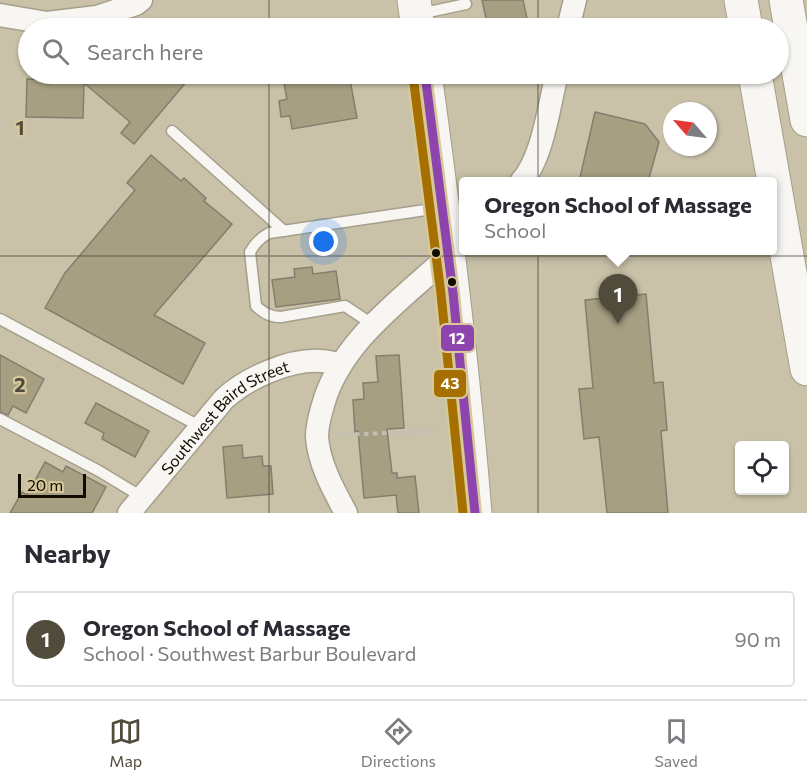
<!DOCTYPE html>
<html lang="en">
<head>
<meta charset="utf-8">
<style>
  :root { --surface:#fff; --page:#f2f2f3; --text:#2b2b33; --muted:#7c7c81; --line:#e1e1e2; --accent:#514b3b }
  body { margin:0; font-family:Commissioner,sans-serif; background:var(--page); color:var(--text) }
  .controls { position:absolute; right:18px; bottom:18px; display:grid; overflow:hidden; border-radius:6px; box-shadow:0 2px 4px #0004 }
  .controls button { width:54px; height:54px; display:grid; place-items:center; padding:0; border:0; border-bottom:2px solid var(--line); background:var(--surface); color:var(--text); font:30px sans-serif }
  .compass { position:absolute; left:663px; top:102px; width:54px; height:54px; border-radius:50%; background:var(--surface); box-shadow:0 2px 4px #0004; rotate:298deg }
  .scale { position:absolute; left:18px; bottom:15px; width:68px; box-sizing:border-box; padding-left:6px; border:3px solid #110c00; border-top:0; font-size:16px; line-height:21px; white-space:nowrap; color:#110c00; -webkit-text-stroke:4px #d6c89b; paint-order:stroke }
  .you { position:absolute; left:324px; top:242px; width:21px; height:21px; margin:-15px; border:4px solid #fff; border-radius:50%; background:#1a73e8; box-shadow:0 0 0 9px #1a73e833 }
  .badge { display:grid; place-items:center; width:39px; height:39px; border-radius:50%; background:var(--accent); color:#fff; font-size:20px; font-weight:700 }
  .pin { position:absolute; translate:-50% -50px; filter:drop-shadow(0 2px 3px #0008) }
  .pin::after { content:''; position:absolute; top:32px; width:21px; height:18px; background:inherit; clip-path:polygon(0 0,100% 0,50% 100%) }
  .popup { position:absolute; left:459px; top:177px; width:318px; height:78px; box-sizing:border-box; display:grid; place-content:center; border-radius:6px; background:var(--surface); filter:drop-shadow(0 2px 4px #0005); font-size:20px; white-space:nowrap; color:var(--muted) }
  .popup b { font-size:22px; color:var(--text) }
  .popup::after { content:''; position:absolute; left:50%; top:100%; margin-left:-12px; border:12px solid transparent; border-top-color:var(--surface) }
  .list { margin:0; padding:0; list-style:none }
  h2 { display:flex; justify-content:space-between; align-items:center; height:78px; margin:0; padding:0 24px; font-size:26px }
  h2 small { font-size:20px; font-weight:400; color:var(--muted) }
  .list li { display:grid; grid-template-columns:39px 1fr auto; gap:18px; align-items:center; box-sizing:border-box; height:96px; margin:0 12px 12px; padding:0 12px; border:2px solid var(--line); border-radius:6px }
  .list b { display:block; font-size:22px; white-space:nowrap }
  .list p { margin:0; font-size:20px; white-space:nowrap; color:var(--muted) }
  .list em { font-size:20px; font-style:normal; color:var(--muted) }
  .icon { flex:none; width:33px; height:33px; fill:none; stroke:currentColor; stroke-width:2; stroke-linecap:round; stroke-linejoin:round }
  .map { position:relative; flex:none; width:807px; height:513px; overflow:hidden }
  .search { position:absolute; background:var(--surface); box-shadow:0 2px 4px #0004; left:18px; right:18px; top:18px; height:66px; display:flex; align-items:center; gap:15px; box-sizing:border-box; padding:0 21px; border-radius:33px; color:var(--muted); font-size:22px }
  .sheet { height:186px; background:var(--surface) }
  nav { display:flex; justify-content:space-around; align-items:center; box-sizing:border-box; height:84px; border-top:2px solid var(--line); background:var(--surface); font-size:16px; color:var(--muted) }
  nav a { display:grid; justify-items:center; gap:3px }
  nav .on { color:var(--accent) }
  .map>svg:first-child { display:block }
  .building { fill:#a79f81; stroke:#847e6c; stroke-width:1.5 }
  .lines { fill:none; stroke-linecap:round; stroke-linejoin:round }
  .service-casing { stroke:#a59f8b; stroke-width:13 }
  .minor-casing { stroke:#a59f8b; stroke-width:25 }
  .primary-casing { stroke:#a59f8b; stroke-width:35 }
  .motorway-casing { stroke:#a59f8b; stroke-width:35 }
  .path { stroke:#c1bfb8; stroke-width:4; stroke-dasharray:4.5 4.5; stroke-linecap:butt }
  .service { stroke:#f7f6f2; stroke-width:10 }
  .minor { stroke:#f7f6f2; stroke-width:22 }
  .primary { stroke:#f7f6f2; stroke-width:33 }
  .motorway { stroke:#f7f6f2; stroke-width:33 }
  .bus-1-casing { stroke:#d6c89b; stroke-width:14 }
  .bus-2-casing { stroke:#d6c89b; stroke-width:14 }
  .bus-1 { stroke:#8e44ad; stroke-width:9 }
  .bus-2 { stroke:#a67000; stroke-width:9 }
  .grid { fill:none; stroke:#514b3b; stroke-width:1.5; stroke-opacity:0.55 }
  .bus-dot { fill:#110c00; stroke:#d6c89b; stroke-width:2 }
  .labels { text-anchor:middle; dominant-baseline:central; stroke-width:4.5; stroke-linejoin:round; paint-order:stroke }
  .street-label { font-size:16px; fill:#110c00; stroke:#d6c89b }
  .grid-label { font-size:20px; text-anchor:middle; font-weight:bold; fill:#514b3b; stroke:#d6c89b; stroke-width:4.5; stroke-linejoin:round; paint-order:stroke }
  .line-badge { stroke:#d6c89b; stroke-width:2 }
  .badge-label { font-size:16px; text-anchor:middle; font-weight:bold; fill:#fff }
</style>
</head>
<body>
<div class="map">
<svg width="807" height="513" viewBox="0 0 807 513">
  <rect width="100%" height="100%" fill="#c9c1a8"/>
  <g class="building">
    <path d="M 482,0 L 523,0 L 529,28 L 488,28 Z"/>
    <path d="M 113,74 L 193,74 L 134,144 L 121,133 L 130,122 L 84,83 L 83,118 L 26,117 L 27,79 L 107,81 Z"/>
    <path d="M 313,74 L 349,74 L 357,118 L 292,129 L 290,116 L 281,117 L 279,101 L 287,99 L 284,83 L 313,78 Z"/>
    <path d="M 595,112 L 645,124 L 659,142 L 648,182 L 579,182 Z"/>
    <path d="M 151,155 L 181,181 L 184,178 L 206,198 L 204,201 L 232,224 L 154,315 L 205,343 L 183,384 L 45,308 L 65,273 L 135,190 L 127,183 Z"/>
    <path d="M 312,267 L 313,274 L 336,271 L 340,299 L 276,307 L 272,280 L 295,277 L 294,269 Z"/>
    <path d="M 646,294 L 654,383 L 663,382 L 667,430 L 661,431 L 668,513 L 607,513 L 599,437 L 584,439 L 579,389 L 593,388 L 585,300 Z"/>
    <path d="M 0,355 L 44,379 L 26,413 L 13,406 L 8,415 L 0,412 Z"/>
    <path d="M 399,355 L 404,428 L 387,429 L 392,473 L 397,473 L 397,478 L 415,476 L 419,513 L 398,513 L 396,495 L 364,498 L 358,431 L 355,432 L 353,400 L 364,399 L 363,383 L 378,382 L 376,356 Z"/>
    <path d="M 96,403 L 149,431 L 135,457 L 102,439 L 104,433 L 85,423 Z"/>
    <path d="M 242,445 L 243,458 L 262,456 L 263,466 L 271,466 L 273,494 L 227,498 L 223,447 Z"/>
    <path d="M 45,462 L 63,472 L 66,466 L 106,487 L 92,513 L 10,513 L 22,492 L 27,495 Z"/>
  </g>
  <g class="lines">
    <defs>
      <g id="service">
        <path d="M 419,14 L 466,4"/>
        <path d="M 172,131 L 284,231"/>
        <path d="M 0,319 L 201,427"/>
        <path d="M 372,324 L 345,306 L 281,317 C 270,317 264,313 256,306 L 250,252 C 255,243 260,238 269,233 L 439,208"/>
        <path d="M 0,419 L 99,471 L 142,497"/>
      </g>
      <g id="minor">
        <path d="M 0,15 L 47,23 L 97,17 L 136,4 L 141,0"/>
        <path d="M 568,28 L 575,0"/>
        <path d="M 521,182 C 543,158 549,105 557,74"/>
        <path id="s1" d="M 129,513 L 224,399 C 247,378 289,359 321,361 C 328,361 334,363 340,365"/>
        <path d="M 346,513 C 333,489 319,464 317,437 C 317,427 320,415 323,405 C 342,335 415,291 464,241"/>
      </g>
      <g id="primary">
        <path d="M 414,0 L 418,28"/>
        <path d="M 425,74 C 445,219 463,366 475,513"/>
      </g>
      <g id="motorway">
        <path d="M 741,0 L 746,28"/>
        <path d="M 786,0 L 807,120"/>
        <path d="M 755,74 L 807,369"/>
      </g>
    </defs>
    <use href="#service" class="service-casing"/>
    <use href="#minor" class="minor-casing"/>
    <use href="#primary" class="primary-casing"/>
    <use href="#motorway" class="motorway-casing"/>
    <g class="path">
      <path d="M 401,257 L 405,257"/>
      <path d="M 493,277 L 495,277"/>
      <path d="M 337,435 L 440,431"/>
    </g>
    <use href="#service" class="service"/>
    <use href="#minor" class="minor"/>
    <use href="#primary" class="primary"/>
    <use href="#motorway" class="motorway"/>
    <defs>
      <path id="bus-1" d="M 425,74 L 453,293 L 475,513"/>
      <path id="bus-2" d="M 413,76 L 441,294 L 463,513"/>
    </defs>
    <use href="#bus-1" class="bus-1-casing"/>
    <use href="#bus-2" class="bus-2-casing"/>
    <use href="#bus-1" class="bus-1"/>
    <use href="#bus-2" class="bus-2"/>
  </g>
  <path class="grid" d="M 269,0 L 269,28M 538,0 L 538,28M 269,74 L 269,513M 538,74 L 538,513M 0,256 L 807,256"/>
  <g class="bus-dot">
    <circle cx="436" cy="253" r="5"/>
    <circle cx="452" cy="282" r="5"/>
  </g>
  <g class="labels">
    <g class="street-label">
      <text stroke="none"><textPath href="#s1" startOffset="138">Southwest Baird Street</textPath></text>
    </g>
  </g>
  <g class="grid-label">
    <text x="20" y="135">1</text>
    <text x="20" y="392">2</text>
  </g>
  <g class="line-badge">
    <rect x="440" y="324" width="35" height="28" rx="6" fill="#8e44ad"/>
    <rect x="433" y="369" width="34" height="29" rx="6" fill="#a67000"/>
  </g>
  <g class="badge-label">
    <text x="457" y="344">12</text>
    <text x="450" y="389">43</text>
  </g>
</svg>
<div class="controls">
<button><svg class="icon" aria-label="locate" viewBox="0 0 24 24"><circle cx="12" cy="12" r="6"/><path d="M12 2v4M12 18v4M2 12h4M18 12h4"/></svg></button>
</div>
<svg class="compass" viewBox="-18 -18 36 36"><path d="M0-13l5 13h-10z" fill="#e53935"/><path d="M0 13l5-13h-10z" fill="#7c7c81"/></svg>
<div class="scale">20 m</div>
<div class="you"></div>
<div class="pin badge" style="left:618px;top:324px">1</div>
<div class="popup"><b>Oregon School of Massage</b>School</div>
<div class="search"><svg class="icon" aria-label="search" viewBox="0 0 24 24"><circle cx="10" cy="10" r="6"/><path d="M15 15l6 6"/></svg>Search here</div>
</div>
<section class="sheet">
<h2>Nearby<small></small></h2>
<ul class="list">
<li><span class="badge">1</span><div><b>Oregon School of Massage</b><p>School · Southwest Barbur Boulevard</p></div><em>90 m</em></li>
</ul>
</section>
<nav>
<a class="on"><svg class="icon" aria-label="map" viewBox="0 0 24 24"><path d="M3 6l6-2 6 2 6-2v14l-6 2-6-2-6 2zM9 4v14M15 6v14"/></svg>Map</a>
<a><svg class="icon" aria-label="directions" viewBox="0 0 24 24"><path d="M12 3l9 9-9 9-9-9zM9 14v-3h6M13 9l2 2-2 2"/></svg>Directions</a>
<a><svg class="icon" aria-label="saved" viewBox="0 0 24 24"><path d="M7 4h10v16l-5-4-5 4z"/></svg>Saved</a>
</nav>
</body>
</html>
